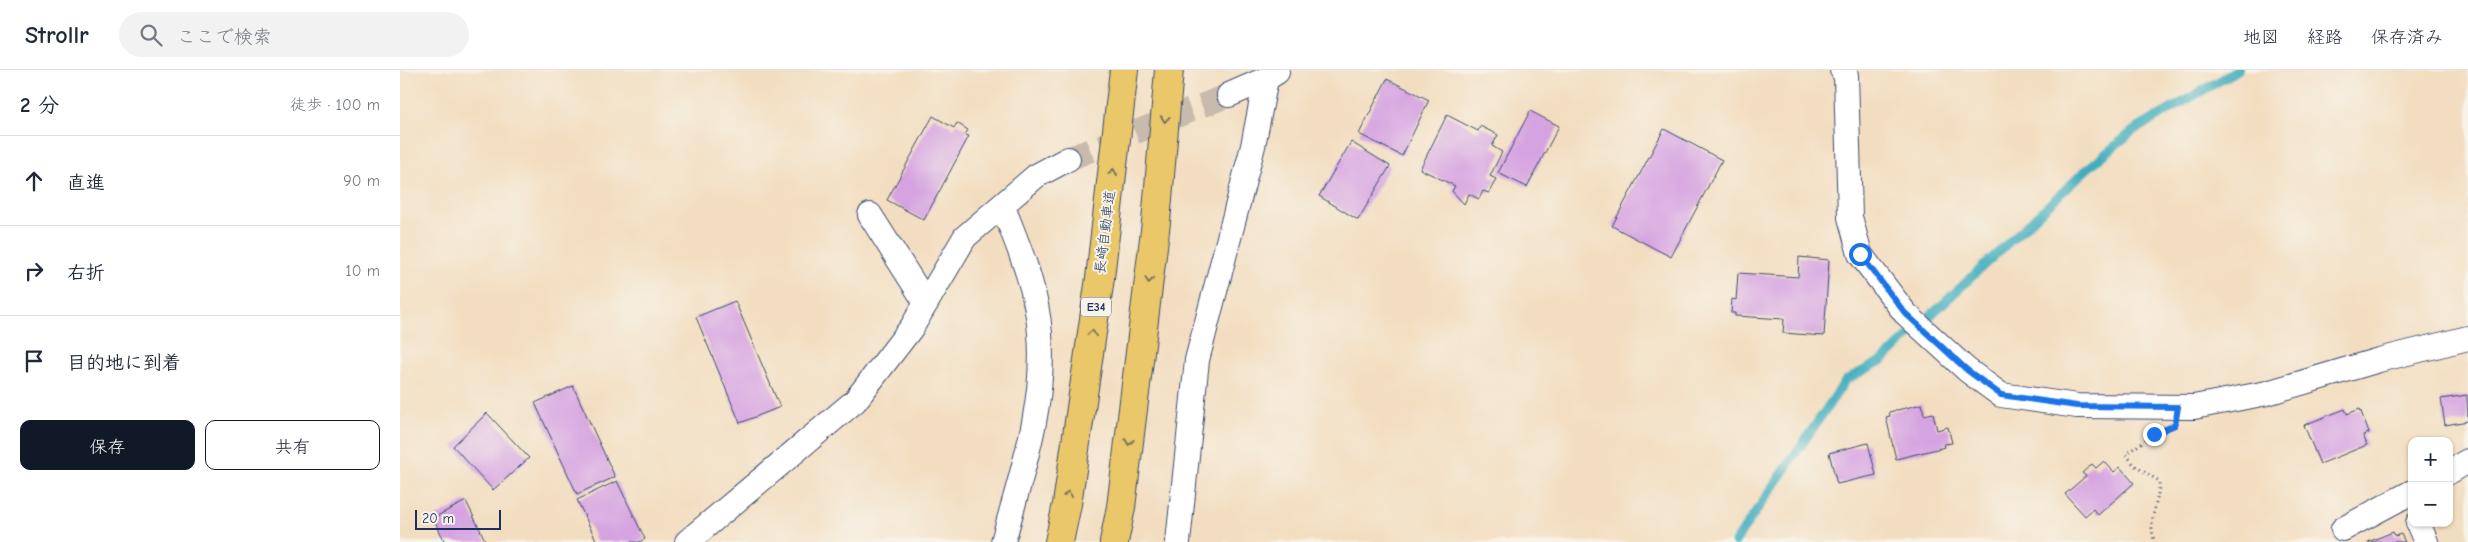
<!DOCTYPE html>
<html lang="ja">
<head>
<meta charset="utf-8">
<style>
  :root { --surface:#fff; --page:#f2f2f3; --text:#1f2937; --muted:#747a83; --line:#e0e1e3; --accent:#111827 }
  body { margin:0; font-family:"Comic Neue","Klee One",sans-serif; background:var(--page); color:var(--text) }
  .controls { position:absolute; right:15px; bottom:15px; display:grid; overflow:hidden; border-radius:10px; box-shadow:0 1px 4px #0004 }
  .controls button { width:45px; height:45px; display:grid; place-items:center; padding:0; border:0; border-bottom:1px solid var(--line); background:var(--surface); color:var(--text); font:25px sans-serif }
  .scale { position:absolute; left:15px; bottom:12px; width:86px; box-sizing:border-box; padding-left:5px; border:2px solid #1b2f5e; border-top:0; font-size:14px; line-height:18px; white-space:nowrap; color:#1b2f5e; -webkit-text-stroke:4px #f7f3e8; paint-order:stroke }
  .stop { position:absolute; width:15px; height:15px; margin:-11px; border:4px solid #1a73e8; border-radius:50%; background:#fff }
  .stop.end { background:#1a73e8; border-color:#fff; box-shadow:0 1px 5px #0008 }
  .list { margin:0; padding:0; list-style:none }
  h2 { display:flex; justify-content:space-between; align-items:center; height:65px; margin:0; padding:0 20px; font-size:21px }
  h2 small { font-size:16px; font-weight:400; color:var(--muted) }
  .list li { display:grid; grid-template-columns:32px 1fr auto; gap:15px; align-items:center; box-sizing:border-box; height:90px; padding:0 20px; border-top:1px solid var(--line) }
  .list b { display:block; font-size:19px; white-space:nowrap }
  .list em { font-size:16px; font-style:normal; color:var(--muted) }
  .actions { display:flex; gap:10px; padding:15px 20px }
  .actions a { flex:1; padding:11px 0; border:1px solid var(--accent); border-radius:10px; text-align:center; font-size:18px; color:var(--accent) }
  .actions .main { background:var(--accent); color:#fff }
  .icon { flex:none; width:28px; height:28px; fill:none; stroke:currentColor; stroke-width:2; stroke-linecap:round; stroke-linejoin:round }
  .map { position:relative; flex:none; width:2068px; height:472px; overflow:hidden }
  header { display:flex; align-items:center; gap:30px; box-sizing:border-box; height:70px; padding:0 25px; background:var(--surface); border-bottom:1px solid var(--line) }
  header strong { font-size:24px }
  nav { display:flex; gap:28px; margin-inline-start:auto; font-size:18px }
  .search { width:350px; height:45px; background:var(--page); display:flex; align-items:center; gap:12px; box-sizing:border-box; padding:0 18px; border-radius:28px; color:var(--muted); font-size:19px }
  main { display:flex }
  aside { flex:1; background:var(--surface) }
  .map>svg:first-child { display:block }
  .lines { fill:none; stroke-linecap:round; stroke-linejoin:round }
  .stream { stroke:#40aebe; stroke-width:9 }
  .building { fill:#d5a3e1 }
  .street-tunnel { stroke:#c8baac; stroke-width:24; stroke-dasharray:24 12; stroke-linecap:butt }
  .street-casing { stroke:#3b496d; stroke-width:26 }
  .highway-casing { stroke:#3b496d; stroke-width:30 }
  .path { stroke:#3b496d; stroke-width:3; stroke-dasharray:1 4; stroke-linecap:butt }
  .street { stroke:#fff; stroke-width:24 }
  .highway { stroke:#eac769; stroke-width:28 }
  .oneway { stroke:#787363 }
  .route { stroke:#1a73e8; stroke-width:6 }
  .labels { text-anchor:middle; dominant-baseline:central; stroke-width:4; stroke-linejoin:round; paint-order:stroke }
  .shield { fill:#f7f3e8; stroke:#5d6a87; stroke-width:1 }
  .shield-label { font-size:12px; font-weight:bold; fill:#1b2f5e }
  .street-label { font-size:14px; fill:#1b2f5e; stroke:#f7f3e8 }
</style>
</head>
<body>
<header>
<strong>Strollr</strong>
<div class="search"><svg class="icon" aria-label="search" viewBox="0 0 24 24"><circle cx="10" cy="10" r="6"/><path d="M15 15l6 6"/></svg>ここで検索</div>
<nav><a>地図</a><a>経路</a><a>保存済み</a></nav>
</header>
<main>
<aside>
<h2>2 分<small>徒歩 · 100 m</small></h2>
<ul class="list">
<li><svg class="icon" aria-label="ahead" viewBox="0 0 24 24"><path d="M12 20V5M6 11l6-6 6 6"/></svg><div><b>直進</b></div><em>90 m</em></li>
<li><svg class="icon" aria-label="right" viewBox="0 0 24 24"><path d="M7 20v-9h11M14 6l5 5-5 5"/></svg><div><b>右折</b></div><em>10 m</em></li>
<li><svg class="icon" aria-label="arrive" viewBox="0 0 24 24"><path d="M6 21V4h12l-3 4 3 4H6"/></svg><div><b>目的地に到着</b></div></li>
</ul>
<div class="actions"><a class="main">保存</a><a>共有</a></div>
</aside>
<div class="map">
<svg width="2068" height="472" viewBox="0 0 2068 472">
  <rect width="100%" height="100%" fill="#f7f3e8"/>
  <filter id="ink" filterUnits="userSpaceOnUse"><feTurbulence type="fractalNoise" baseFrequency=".02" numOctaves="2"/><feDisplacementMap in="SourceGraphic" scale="10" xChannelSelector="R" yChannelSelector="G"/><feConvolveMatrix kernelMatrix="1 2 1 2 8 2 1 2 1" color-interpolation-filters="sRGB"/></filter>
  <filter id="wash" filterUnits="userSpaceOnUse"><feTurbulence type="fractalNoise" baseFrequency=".0096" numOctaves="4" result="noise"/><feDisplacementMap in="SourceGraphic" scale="20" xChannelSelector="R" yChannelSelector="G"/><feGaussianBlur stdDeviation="1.12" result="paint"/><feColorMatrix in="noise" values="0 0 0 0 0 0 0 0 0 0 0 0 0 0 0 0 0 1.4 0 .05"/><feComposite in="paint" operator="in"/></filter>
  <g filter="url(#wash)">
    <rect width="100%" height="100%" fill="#f3ddc0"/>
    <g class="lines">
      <path class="stream" d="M 1335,472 L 1446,310 L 1483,290 L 1687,99 L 1733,61 L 1838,0"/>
    </g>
    <g id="blocks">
      <g class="building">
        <path d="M 987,9 L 1029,30 L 1002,86 L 959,64 Z"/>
        <path d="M 1130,41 L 1159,56 L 1127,117 L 1098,103 Z"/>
        <path d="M 1047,45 L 1078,61 L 1080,56 L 1098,65 L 1092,76 L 1102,82 L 1090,106 L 1096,109 L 1089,123 L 1083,121 L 1079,129 L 1069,124 L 1064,134 L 1052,121 L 1055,116 L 1020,99 Z"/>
        <path d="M 533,46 L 554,58 L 557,53 L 568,60 L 565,65 L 569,66 L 524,150 L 487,130 Z"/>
        <path d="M 1264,59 L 1322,90 L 1271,187 L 1212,156 Z"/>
        <path d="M 951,72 L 990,96 L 958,150 L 919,126 Z"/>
        <path d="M 1399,187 L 1429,190 L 1424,266 L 1383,263 L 1384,249 L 1335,246 L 1335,243 L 1331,243 L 1332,229 L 1336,230 L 1338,203 L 1398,207 Z"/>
        <path d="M 335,231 L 380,337 L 340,353 L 296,247 Z"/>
        <path d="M 173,316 L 215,407 L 177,424 L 135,333 Z"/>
        <path d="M 2067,325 L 2068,351 L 2045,355 L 2041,329 Z"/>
        <path d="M 1522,334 L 1524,345 L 1533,343 L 1537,360 L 1548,357 L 1552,373 L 1544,374 L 1545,377 L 1496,389 L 1486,347 L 1490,346 L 1489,342 Z"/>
        <path d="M 1945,339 L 1947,344 L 1960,339 L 1969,363 L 1963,365 L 1967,375 L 1920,394 L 1904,355 Z"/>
        <path d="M 87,343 L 129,388 L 93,420 L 53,376 Z"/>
        <path d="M 1468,373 L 1476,405 L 1437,414 L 1429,383 Z"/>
        <path d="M 1704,391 L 1714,402 L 1720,397 L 1734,413 L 1698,445 L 1693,439 L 1685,446 L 1665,424 L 1686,406 L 1682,403 L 1692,394 L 1696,398 Z"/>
        <path d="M 217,411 L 245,469 L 239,472 L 197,472 L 177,430 Z"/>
        <path d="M 66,431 L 86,472 L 45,472 L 33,448 Z"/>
        <path d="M 1993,462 L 1995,466 L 2001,464 L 2005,472 L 1968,472 Z"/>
      </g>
    </g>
  </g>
  <g filter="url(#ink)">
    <use href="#blocks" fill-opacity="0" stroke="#3b496d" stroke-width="1"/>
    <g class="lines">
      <path class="street-tunnel" d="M 668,89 L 829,25"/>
      <defs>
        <g id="street">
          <path d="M 1442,0 L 1446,5 L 1450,147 L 1460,184 L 1505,243 L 1567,300 L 1601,325 L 1677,336 L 1794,337 L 1867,323 L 1979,290 L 2068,268"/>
          <path d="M 829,25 L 866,9 L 877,2"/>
          <path d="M 603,137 C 619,178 637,219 640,264 C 646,335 621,404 603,472"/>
          <path d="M 470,145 L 526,233"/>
          <path d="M 2049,402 L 2068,391"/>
          <path d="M 2018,453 L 2026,472"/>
          <path d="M 1943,459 L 2012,422"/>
          <path d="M 287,472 L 455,331 L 512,257 L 565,167 L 636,106 L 668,89"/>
          <path d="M 778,472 L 797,290 L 853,76 L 866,9"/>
        </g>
        <g id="highway">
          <path d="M 659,472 L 667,434 L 700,208 L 724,0"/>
          <path d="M 714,472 L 721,437 L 756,152 L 769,0"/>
        </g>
      </defs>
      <use href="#street" class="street-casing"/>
      <use href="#highway" class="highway-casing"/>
      <path class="path" d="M 1754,364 L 1726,384 L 1735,396 L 1759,411 C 1760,433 1746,450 1755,472"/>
      <use href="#street" class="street"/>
      <use href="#highway" class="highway"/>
    </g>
    <defs><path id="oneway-chevron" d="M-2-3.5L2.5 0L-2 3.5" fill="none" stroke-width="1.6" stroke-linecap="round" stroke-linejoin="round" transform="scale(1.25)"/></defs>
    <g class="oneway">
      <use href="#oneway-chevron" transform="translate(765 49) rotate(95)"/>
      <use href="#oneway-chevron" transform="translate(713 102) rotate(-83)"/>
      <use href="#oneway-chevron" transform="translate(749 210) rotate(97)"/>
      <use href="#oneway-chevron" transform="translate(692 263) rotate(-82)"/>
      <use href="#oneway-chevron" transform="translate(729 372) rotate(97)"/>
      <use href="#oneway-chevron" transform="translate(668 424) rotate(-82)"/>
    </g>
  </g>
  <g class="lines" filter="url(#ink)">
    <path class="route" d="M 1460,184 L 1505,243 L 1567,300 L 1601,325 L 1677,336 L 1778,337 L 1775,355 L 1754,364"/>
  </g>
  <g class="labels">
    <rect class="shield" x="681" y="227.5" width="30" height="19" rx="4"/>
    <g class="shield-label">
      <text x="696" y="237">E34</text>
    </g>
    <g class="street-label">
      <text transform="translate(705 162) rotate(-83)">長崎自動車道</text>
    </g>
  </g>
</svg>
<div class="controls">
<button>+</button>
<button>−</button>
</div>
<div class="scale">20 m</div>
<div class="stop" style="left:1460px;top:184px"></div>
<div class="stop end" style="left:1754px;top:364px"></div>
</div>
</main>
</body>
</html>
